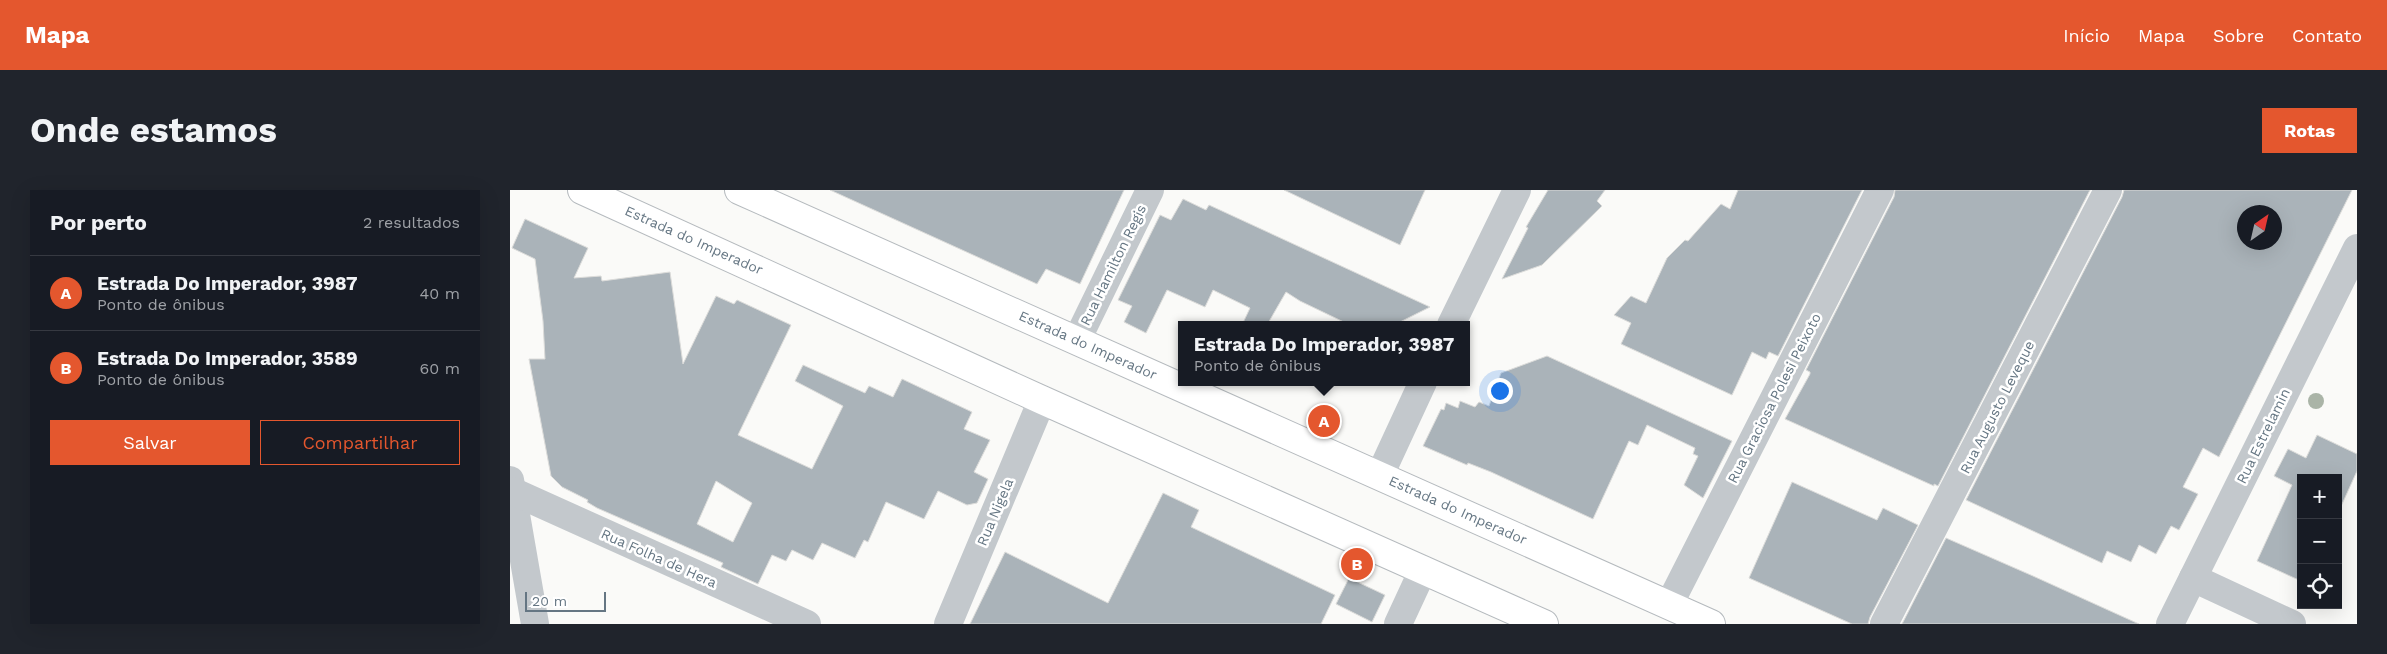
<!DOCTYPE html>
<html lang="pt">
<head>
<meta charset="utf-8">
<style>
  :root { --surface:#171b24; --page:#20242c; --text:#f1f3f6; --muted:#9ea1a6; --line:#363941; --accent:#e4572e }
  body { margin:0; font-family:"Work Sans",sans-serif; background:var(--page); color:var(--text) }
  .controls { position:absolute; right:15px; bottom:15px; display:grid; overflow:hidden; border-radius:0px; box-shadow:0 5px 20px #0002 }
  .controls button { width:45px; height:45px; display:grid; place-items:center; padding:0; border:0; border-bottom:1px solid var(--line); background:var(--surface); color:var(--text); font:25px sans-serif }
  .compass { position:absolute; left:1727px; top:15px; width:45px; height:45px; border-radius:50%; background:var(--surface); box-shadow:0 5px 20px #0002; rotate:34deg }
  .scale { position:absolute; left:15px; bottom:12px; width:81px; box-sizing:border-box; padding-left:5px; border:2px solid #657683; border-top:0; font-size:14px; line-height:18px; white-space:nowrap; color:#657683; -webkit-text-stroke:4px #fff; paint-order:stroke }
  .you { position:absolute; left:989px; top:200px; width:18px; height:18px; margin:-12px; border:4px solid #fff; border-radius:50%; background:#1a73e8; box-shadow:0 0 0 8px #1a73e833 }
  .badge { display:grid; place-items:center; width:32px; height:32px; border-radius:50%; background:var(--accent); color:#fff; font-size:16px; font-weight:700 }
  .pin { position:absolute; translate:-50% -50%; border:2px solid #fff; box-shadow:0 1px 5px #0006 }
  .popup { position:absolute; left:668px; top:131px; width:292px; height:65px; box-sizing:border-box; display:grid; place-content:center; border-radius:0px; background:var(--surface); filter:drop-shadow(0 1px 4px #0005); font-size:16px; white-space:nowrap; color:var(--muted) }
  .popup b { font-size:19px; color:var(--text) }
  .popup::after { content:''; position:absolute; left:50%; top:100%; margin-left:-10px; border:10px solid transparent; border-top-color:var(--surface) }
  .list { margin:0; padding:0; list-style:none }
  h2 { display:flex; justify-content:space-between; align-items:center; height:65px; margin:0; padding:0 20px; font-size:21px }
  h2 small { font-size:16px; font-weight:400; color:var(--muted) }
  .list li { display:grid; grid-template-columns:32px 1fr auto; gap:15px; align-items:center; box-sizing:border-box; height:75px; padding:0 20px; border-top:1px solid var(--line) }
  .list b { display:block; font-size:19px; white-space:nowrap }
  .list p { margin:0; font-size:16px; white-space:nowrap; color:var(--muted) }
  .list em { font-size:16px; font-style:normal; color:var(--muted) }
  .actions { display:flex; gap:10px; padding:15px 20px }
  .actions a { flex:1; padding:11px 0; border:1px solid var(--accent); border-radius:0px; text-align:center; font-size:18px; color:var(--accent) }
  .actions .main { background:var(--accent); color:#fff }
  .icon { flex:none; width:28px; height:28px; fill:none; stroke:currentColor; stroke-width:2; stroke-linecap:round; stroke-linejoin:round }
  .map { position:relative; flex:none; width:1847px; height:434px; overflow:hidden; border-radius:0px }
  header { display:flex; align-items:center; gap:30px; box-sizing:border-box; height:70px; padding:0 25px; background:var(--accent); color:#fff }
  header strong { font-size:24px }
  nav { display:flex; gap:28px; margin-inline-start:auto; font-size:18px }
  .intro { display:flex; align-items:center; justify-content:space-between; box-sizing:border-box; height:120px; padding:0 30px }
  h1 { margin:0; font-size:35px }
  .button { padding:12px 22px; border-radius:0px; background:var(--accent); color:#fff; font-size:18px; font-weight:700 }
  main { display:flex; gap:30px; padding:0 30px }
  aside { flex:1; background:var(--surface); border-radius:0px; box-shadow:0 5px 20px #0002 }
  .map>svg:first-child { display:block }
  .building { fill:#aab3b9; stroke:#dcdcda; fill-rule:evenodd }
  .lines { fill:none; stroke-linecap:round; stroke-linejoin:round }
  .major-casing { stroke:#b5babe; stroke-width:30 }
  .minor { stroke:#c3c8cc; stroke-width:28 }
  .major { stroke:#fff; stroke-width:28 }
  .tree { fill:#aab4a7 }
  .labels { text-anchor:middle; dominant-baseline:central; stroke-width:5; stroke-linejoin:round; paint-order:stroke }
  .street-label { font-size:14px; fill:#657683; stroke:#fff }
</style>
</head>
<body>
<header>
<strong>Mapa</strong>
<nav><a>Início</a><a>Mapa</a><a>Sobre</a><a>Contato</a></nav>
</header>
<div class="intro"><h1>Onde estamos</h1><a class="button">Rotas</a></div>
<main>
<aside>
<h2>Por perto<small>2 resultados</small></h2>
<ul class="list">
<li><span class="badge">A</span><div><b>Estrada Do Imperador, 3987</b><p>Ponto de ônibus</p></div><em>40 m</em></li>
<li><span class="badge">B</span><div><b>Estrada Do Imperador, 3589</b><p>Ponto de ônibus</p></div><em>60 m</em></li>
</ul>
<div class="actions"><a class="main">Salvar</a><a>Compartilhar</a></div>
</aside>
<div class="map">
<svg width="1847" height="434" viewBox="0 0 1847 434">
  <rect width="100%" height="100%" fill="#fafaf8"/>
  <g class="building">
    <path d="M 320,0 L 614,0 L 570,94 L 536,79 L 527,94 Z"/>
    <path d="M 774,0 L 915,0 L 890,55 Z"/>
    <path d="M 1038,0 L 1095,0 L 1087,11 L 1092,16 L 1032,75 L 992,89 L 1018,38 L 1016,37 Z"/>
    <path d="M 1228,0 L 1352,0 L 1268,166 L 1259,162 L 1256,169 L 1242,162 L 1222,205 L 1111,154 L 1121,133 L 1104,125 L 1121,106 L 1136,113 L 1157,68 L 1175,50 L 1178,51 L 1211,14 L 1220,19 Z"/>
    <path d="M 1385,0 L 1580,0 L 1428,296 L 1424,294 L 1424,296 L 1275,229 L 1300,184 L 1300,182 L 1296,180 L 1384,7 Z"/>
    <path d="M 1614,0 L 1842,0 L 1709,267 L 1693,258 L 1673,297 L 1688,304 L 1669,340 L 1661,336 L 1646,364 L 1629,355 L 1621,372 L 1597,361 L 1592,373 L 1456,310 L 1612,7 ZM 1734,22 L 1764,22 L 1764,52 L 1734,52 Z"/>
    <path d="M 673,9 L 696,20 L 699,15 L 920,117 L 884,135 L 840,135 L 790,111 L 776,102 L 757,135 L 732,135 L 740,118 L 703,100 L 695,117 L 657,100 L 636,143 L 614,132 L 622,116 L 608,110 L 650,25 L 661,30 Z"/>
    <path d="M 15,29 L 78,58 L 64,88 L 91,86 L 92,91 L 160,82 L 173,174 L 206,106 L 224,114 L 227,110 L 281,135 L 228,245 L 302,279 L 333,216 L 285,191 L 293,175 L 355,203 L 359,196 L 383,207 L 392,189 L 462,222 L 454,239 L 480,250 L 464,282 L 478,289 L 467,313 L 457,315 L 428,301 L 414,329 L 376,312 L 358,352 L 354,350 L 345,368 L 312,353 L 303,370 L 282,360 L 276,371 L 262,365 L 248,394 L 211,377 L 213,373 L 87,318 L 77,312 L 78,310 L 52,297 L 41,286 L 19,169 L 35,169 L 33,131 L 25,69 L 2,58 ZM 206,291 L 242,313 L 223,352 L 187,334 Z"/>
    <path d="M 1037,166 L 1222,251 L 1193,308 L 1174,295 L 1188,266 L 1183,264 L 1185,258 L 1137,235 L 1128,255 L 1119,251 L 1083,329 L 981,282 L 958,273 L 957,275 L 913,256 L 931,219 L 934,220 L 936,213 L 948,218 L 950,211 L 965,217 L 969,212 L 979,216 L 991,183 Z"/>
    <path d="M 1807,245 L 1847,264 L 1847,281 L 1828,323 L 1828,288 L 1791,288 L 1791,391 L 1747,371 L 1782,295 L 1764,286 L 1778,259 L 1796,268 Z"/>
    <path d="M 1282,292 L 1367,330 L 1373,318 L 1408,335 L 1360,427 L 1358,434 L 1342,434 L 1239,388 Z"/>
    <path d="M 653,303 L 689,320 L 681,337 L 825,405 L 811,434 L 460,434 L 495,362 L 598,413 Z"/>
    <path d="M 1436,348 L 1523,386 L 1629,434 L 1392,434 Z"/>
    <path d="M 839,388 L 875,405 L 862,432 L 826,414 Z"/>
  </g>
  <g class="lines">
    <defs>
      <g id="major">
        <path d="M 72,0 L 532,210 L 1034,434"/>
        <path d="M 229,0 L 1201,434"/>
      </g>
    </defs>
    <use href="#major" class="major-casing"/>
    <g class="minor">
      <path d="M 941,135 L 1007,0"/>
      <path d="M 567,150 L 640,0"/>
      <path d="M 870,285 L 913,192"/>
      <path d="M 0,290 L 25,434"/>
      <path d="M 2,301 L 297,434"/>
      <path d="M 1683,388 L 1782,434"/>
      <path d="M 1159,415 L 1370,0"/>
      <path d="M 438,434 L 532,210"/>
      <path d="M 888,434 L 913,380"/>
      <path d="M 1374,434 L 1598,0"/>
      <path d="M 1660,434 L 1847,58"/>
    </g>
    <use href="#major" class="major"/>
  </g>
  <circle class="tree" cx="1806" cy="211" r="8"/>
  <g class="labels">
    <g class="street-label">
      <text transform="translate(184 50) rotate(24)">Estrada do Imperador</text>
      <text transform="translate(603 75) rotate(-64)">Rua Hamilton Regis</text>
      <text transform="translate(578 155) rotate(24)">Estrada do Imperador</text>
      <text transform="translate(1264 208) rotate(-63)">Rua Graciosa Polesi Peixoto</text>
      <text transform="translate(1487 217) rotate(-63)">Rua Augusto Leveque</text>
      <text transform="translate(1753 246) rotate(-64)">Rua Estrelamin</text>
      <text transform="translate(948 320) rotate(24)">Estrada do Imperador</text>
      <text transform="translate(485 322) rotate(-67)">Rua Nigela</text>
      <text transform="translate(149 368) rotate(24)">Rua Folha de Hera</text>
    </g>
  </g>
</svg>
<div class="controls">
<button>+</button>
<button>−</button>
<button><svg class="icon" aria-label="locate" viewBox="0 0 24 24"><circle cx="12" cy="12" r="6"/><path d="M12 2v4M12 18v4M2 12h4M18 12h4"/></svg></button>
</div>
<svg class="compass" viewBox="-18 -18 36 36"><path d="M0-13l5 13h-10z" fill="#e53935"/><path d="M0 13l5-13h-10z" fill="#9ea1a6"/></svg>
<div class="scale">20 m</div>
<div class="you"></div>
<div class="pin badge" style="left:814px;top:231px">A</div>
<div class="popup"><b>Estrada Do Imperador, 3987</b>Ponto de ônibus</div>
<div class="pin badge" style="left:847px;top:374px">B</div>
</div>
</main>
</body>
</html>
